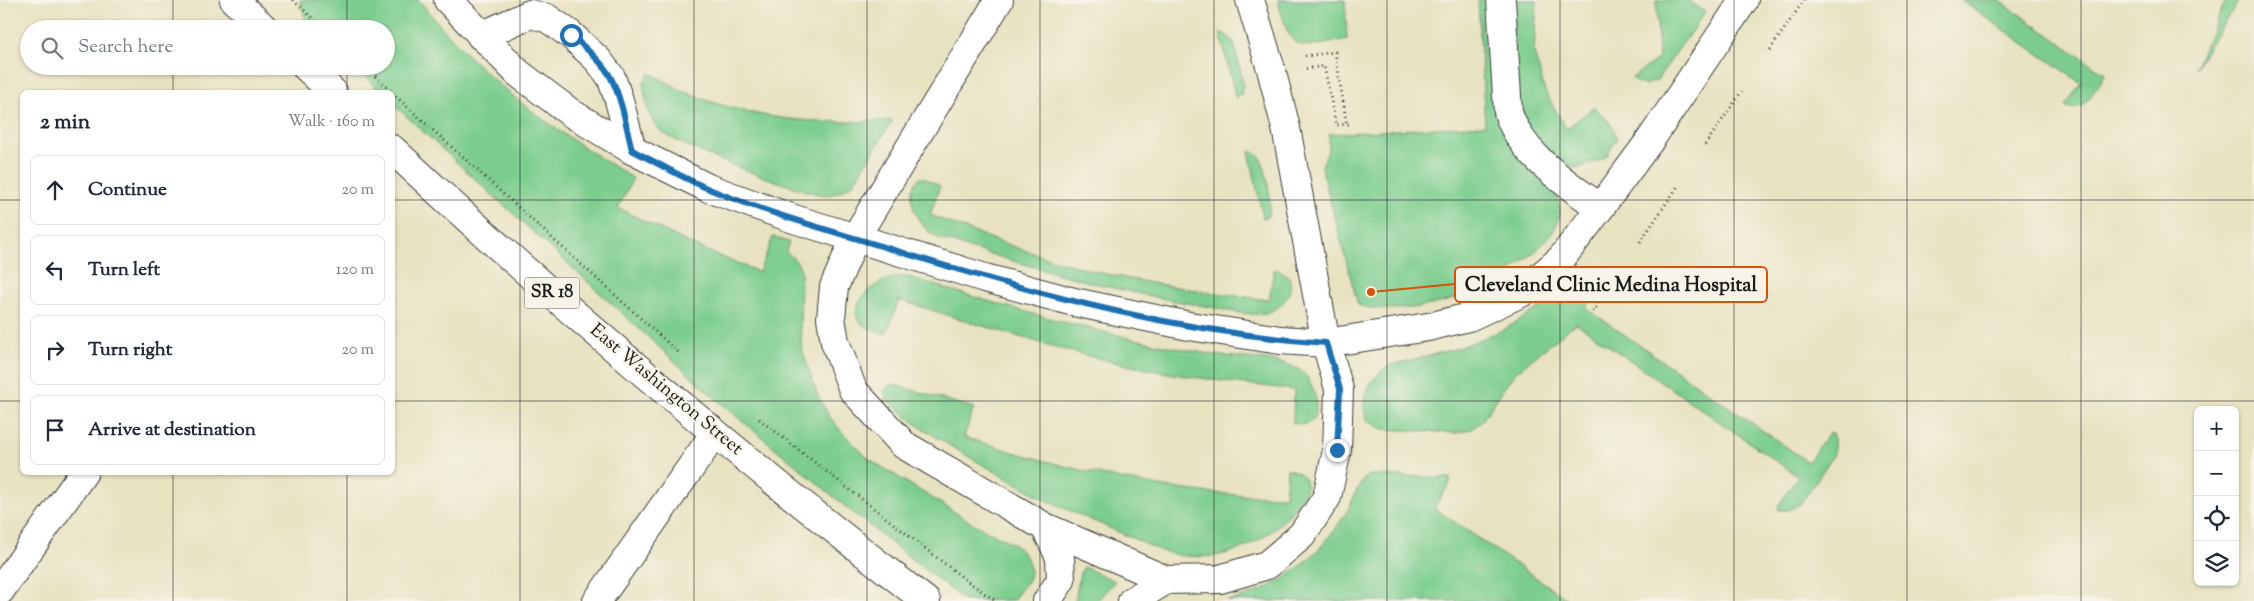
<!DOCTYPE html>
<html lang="en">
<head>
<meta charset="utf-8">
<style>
  :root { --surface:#fff; --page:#f6f6f7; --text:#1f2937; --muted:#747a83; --line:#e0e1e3 }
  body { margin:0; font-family:"Sorts Mill Goudy",serif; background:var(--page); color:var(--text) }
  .controls { position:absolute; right:15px; bottom:15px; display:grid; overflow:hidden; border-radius:8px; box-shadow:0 1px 4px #0004 }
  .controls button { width:45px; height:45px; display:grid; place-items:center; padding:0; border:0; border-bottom:1px solid var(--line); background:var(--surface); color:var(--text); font:25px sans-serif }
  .stop { position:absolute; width:15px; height:15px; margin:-11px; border:4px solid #1f6fb2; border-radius:50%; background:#fff }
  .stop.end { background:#1f6fb2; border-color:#fff; box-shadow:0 1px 5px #0008 }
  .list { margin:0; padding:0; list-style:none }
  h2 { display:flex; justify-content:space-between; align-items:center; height:65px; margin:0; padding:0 20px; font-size:21px }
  h2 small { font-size:16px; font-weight:400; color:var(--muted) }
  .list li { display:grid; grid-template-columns:32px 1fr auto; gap:15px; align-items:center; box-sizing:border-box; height:70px; margin:0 10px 10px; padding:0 10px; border:1px solid var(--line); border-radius:8px }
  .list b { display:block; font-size:19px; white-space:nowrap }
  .list em { font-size:16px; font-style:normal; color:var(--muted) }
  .icon { flex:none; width:28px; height:28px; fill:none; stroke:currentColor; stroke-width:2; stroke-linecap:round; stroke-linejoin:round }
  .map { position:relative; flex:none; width:2254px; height:601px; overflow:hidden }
  .search { position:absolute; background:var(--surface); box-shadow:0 1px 4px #0004; left:20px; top:20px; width:375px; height:55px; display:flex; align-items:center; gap:12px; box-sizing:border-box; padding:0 18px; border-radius:28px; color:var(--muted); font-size:19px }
  .panel { position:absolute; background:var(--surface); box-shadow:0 1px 4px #0004; left:20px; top:90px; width:375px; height:385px; border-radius:8px }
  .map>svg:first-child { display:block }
  .green { fill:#7bcd8e; stroke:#4c7455 }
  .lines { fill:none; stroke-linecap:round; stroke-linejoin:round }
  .minor-casing { stroke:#3a3a35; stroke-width:30 }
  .highway-casing { stroke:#3a3a35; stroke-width:30 }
  .path { stroke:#3a3a35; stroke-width:3; stroke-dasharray:1 4; stroke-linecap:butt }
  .minor { stroke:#fff; stroke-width:28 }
  .highway { stroke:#fff; stroke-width:28 }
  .route { stroke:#1f6fb2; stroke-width:6 }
  .grid { fill:none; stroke:#1c1c1c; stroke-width:1; stroke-opacity:0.55 }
  .labels { text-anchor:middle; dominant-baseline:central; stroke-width:4; stroke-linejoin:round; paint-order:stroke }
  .shield { fill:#f7f3e8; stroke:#5e5c59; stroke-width:1 }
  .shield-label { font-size:18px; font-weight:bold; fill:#1c1c1c }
  .street-label { font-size:19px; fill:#1c1c1c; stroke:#f7f3e8 }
  .leader { fill:none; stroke:#d4530e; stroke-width:2 }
  .callout-dot { fill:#d4530e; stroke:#f7f3e8; stroke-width:2 }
  .callout { fill:#f7f3e8; stroke:#d4530e; stroke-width:2 }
  .callout-label { font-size:20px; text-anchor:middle; font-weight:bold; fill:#1c1c1c }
</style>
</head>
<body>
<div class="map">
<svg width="2254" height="601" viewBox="0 0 2254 601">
  <rect width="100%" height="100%" fill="#f7f3e8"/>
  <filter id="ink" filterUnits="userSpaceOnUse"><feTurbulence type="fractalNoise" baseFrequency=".02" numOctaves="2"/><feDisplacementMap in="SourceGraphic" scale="10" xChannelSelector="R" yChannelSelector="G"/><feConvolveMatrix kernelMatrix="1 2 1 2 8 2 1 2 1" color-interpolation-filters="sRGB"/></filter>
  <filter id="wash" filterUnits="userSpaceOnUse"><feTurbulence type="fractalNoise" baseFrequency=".0096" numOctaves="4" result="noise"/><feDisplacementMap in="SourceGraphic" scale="20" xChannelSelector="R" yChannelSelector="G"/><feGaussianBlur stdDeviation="1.12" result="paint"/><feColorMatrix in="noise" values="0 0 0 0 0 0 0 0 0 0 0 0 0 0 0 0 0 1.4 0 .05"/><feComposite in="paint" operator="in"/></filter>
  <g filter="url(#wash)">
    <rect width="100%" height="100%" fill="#e7e2c0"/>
    <g class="green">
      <path d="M 300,0 L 419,0 C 480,78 549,128 633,178 L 618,208 L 697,247 L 759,272 L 773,237 L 789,242 L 786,251 L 797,262 L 801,270 L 800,325 L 802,349 L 817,394 L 829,416 L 841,431 L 869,459 L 974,524 L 1014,544 L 1022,552 L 1028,560 L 1030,572 L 1028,581 L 1013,600 L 965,601 L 852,512 L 716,399 L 393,104 L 392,92 L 381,92 L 353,66 L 386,66 L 386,29 L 312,29 L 306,23 Z"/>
      <path d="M 1278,0 L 1345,0 L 1347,39 C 1297,50 1291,54 1278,0 Z"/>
      <path d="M 1478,0 L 1491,0 L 1496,109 L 1555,192 C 1558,200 1562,209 1559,218 C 1555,233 1544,244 1532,254 C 1495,287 1445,308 1395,309 C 1382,309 1370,309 1358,305 L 1323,174 L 1322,166 L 1329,148 L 1329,134 L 1485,125 Z"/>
      <path d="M 1511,0 L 1537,0 L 1534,52 L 1545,91 L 1566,129 L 1594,107 C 1605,117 1614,125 1617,139 L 1606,157 L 1591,164 L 1577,168 L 1560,164 L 1542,148 L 1519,111 Z"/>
      <path d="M 1656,0 L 1688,0 L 1705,12 L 1657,80 L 1645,85 L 1637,83 L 1632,78 L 1659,58 Z"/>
      <path d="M 1961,0 L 1999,0 L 2105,74 C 2097,86 2083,117 2065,106 L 2081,83 Z"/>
      <path d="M 2226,0 L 2239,0 L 2195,68 Z"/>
      <path d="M 1220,33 L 1225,34 L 1234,42 L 1243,84 L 1241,94 L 1236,99 Z"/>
      <path d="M 650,73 C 663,80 676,88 690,94 C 758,121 822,125 893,120 L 852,185 C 845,189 837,194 828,195 C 807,196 677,146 661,131 C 647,119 646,100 643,83 Z"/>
      <path d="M 1249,151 C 1253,152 1256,153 1259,156 C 1267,165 1273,206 1268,216 L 1263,218 Z"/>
      <path d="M 920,178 L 924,178 L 940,186 L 930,215 C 988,238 1046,260 1107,274 C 1161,286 1215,293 1269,300 L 1274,270 L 1280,270 L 1289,277 C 1295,293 1282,309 1265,313 C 1247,317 1224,309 1205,306 C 1114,292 1029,266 940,239 C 935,236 929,233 925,228 C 914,216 904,190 920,178 Z"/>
      <path d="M 1589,274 L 1600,276 L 1603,282 L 1586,308 L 1808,462 L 1828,434 L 1830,432 L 1834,434 L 1834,454 L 1802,502 C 1796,507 1787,512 1779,510 L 1778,506 L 1798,476 L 1576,323 L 1514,374 L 1481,422 L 1472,429 L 1456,433 L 1383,429 L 1369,422 C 1356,401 1370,379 1388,366 L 1462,347 L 1507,328 L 1553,299 L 1578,275 Z"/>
      <path d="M 898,277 L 909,277 C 1008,308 1106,336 1209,354 C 1233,359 1291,356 1306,376 C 1318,391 1325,432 1293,423 L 1294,390 C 1241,383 1188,378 1136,367 C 1056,350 977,324 899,300 L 886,334 L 866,327 L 858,320 L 856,313 C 860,292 878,281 898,277 Z"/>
      <path d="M 891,384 L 974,408 L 964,437 C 1070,470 1173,497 1285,496 L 1287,469 C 1337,478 1275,531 1257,541 C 1249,546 1237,550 1228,553 C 1206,559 1186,557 1164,552 L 1048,501 L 962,453 L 917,425 L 887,400 L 884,390 Z"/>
      <path d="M 1369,475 L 1450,478 L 1450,483 L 1434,508 L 1570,601 L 1226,601 C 1278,592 1319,557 1346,513 C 1354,500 1356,484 1369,475 Z"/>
      <path d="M 1084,567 L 1115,581 L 1097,601 L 1075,601 L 1080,573 Z"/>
    </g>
  </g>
  <g filter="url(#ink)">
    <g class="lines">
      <defs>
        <g id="minor">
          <path d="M 448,0 L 518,73 L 571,113 L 632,150 L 708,188 L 794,219 L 985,278 L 1074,302 L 1189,326 L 1280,340 L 1326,343 L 1428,327 L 1469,317 L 1521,293 L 1561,259 L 1600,208 L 1651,139 L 1744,0"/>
          <path d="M 999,0 L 855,238 L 834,287 L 831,318 L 835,342 L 853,390 L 904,445 L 1045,527 L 1166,580 L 1220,579 L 1267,565 L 1302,535 L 1327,497 L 1337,450 L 1339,389 L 1326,343 L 1286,128 L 1271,69 L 1250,0"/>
          <path d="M 1501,0 L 1508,112 C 1521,155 1565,182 1600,208"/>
          <path d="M 481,36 L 530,14 L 547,18 L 571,35 L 598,60 L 611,77 L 619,100 L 632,150"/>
          <path d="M 1045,527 L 1060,557 L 1061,580 L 1047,601"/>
          <path d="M 0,591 L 84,472"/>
          <path d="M 597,601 L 715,433"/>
          <path d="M 1132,601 L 1166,580"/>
        </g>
        <g id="highway">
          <path d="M 234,0 L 265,29"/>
          <path d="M 305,66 L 333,92"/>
          <path d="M 392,149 C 562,308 741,459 926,601"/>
        </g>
      </defs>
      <use href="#minor" class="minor-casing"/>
      <use href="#highway" class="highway-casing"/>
      <g class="path">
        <path d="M 293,0 L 324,29"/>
        <path d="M 1770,50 L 1804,0"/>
        <path d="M 1305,56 L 1335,52 L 1347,125"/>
        <path d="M 364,66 L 392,92"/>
        <path d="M 1306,69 L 1324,66 L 1336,125 L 1352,124"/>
        <path d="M 392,93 L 679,353"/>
        <path d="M 1705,145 L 1742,91"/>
        <path d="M 1640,242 L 1678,186"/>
        <path d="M 1593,312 L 1615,279"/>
        <path d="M 759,419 L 967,581 L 996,601"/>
      </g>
      <use href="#minor" class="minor"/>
      <use href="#highway" class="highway"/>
    </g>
  </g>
  <g class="lines" filter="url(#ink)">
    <path class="route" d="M 571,35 C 585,48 602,61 611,78 C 622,99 626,126 632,150 C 657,163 683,178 709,189 C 774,216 843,234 910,255 C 1045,297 1184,333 1326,343 L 1340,389 L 1337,450"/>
  </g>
  <path class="grid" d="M 173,0 L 173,29M 347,0 L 347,29M 520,0 L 520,601M 694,0 L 694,601M 867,0 L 867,601M 1040,0 L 1040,601M 1214,0 L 1214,601M 1387,0 L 1387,601M 1560,0 L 1560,601M 1734,0 L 1734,601M 1907,0 L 1907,601M 2081,0 L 2081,601M 173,66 L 173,92M 347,66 L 347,92M 0,200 L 22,200M 392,200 L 2254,200M 0,401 L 22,401M 392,401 L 2254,401M 173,472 L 173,601M 347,472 L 347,601"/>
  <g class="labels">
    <rect class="shield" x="524.5" y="277.5" width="55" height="31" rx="4"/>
    <g class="shield-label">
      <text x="552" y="293">SR 18</text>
    </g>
    <g class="street-label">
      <text transform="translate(666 390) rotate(40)">East Washington Street</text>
    </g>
  </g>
  <path class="leader" d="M1371 292L1455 284"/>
  <circle class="callout-dot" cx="1371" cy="292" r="5"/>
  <rect class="callout" x="1455" y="267" width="312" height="35" rx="5"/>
  <g class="callout-label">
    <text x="1611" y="291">Cleveland Clinic Medina Hospital</text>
  </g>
</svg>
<div class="controls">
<button>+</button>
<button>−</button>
<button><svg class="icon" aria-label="locate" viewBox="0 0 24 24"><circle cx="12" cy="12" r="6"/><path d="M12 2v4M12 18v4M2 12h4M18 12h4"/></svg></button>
<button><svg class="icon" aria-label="layers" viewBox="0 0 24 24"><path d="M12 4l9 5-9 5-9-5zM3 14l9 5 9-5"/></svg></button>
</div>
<div class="stop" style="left:571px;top:35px"></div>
<div class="stop end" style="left:1337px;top:450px"></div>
<div class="search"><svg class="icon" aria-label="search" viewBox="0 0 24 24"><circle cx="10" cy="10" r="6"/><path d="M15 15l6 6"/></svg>Search here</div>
<section class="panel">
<h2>2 min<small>Walk · 160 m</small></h2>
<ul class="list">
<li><svg class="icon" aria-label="ahead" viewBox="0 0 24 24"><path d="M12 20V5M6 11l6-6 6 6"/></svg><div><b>Continue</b></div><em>20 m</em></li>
<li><svg class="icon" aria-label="left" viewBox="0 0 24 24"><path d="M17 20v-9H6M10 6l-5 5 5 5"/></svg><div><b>Turn left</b></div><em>120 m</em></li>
<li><svg class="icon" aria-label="right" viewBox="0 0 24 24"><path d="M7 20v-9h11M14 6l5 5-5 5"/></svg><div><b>Turn right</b></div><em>20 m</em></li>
<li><svg class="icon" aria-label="arrive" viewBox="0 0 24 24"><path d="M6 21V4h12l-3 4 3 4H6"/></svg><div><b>Arrive at destination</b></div></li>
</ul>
</section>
</div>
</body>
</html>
